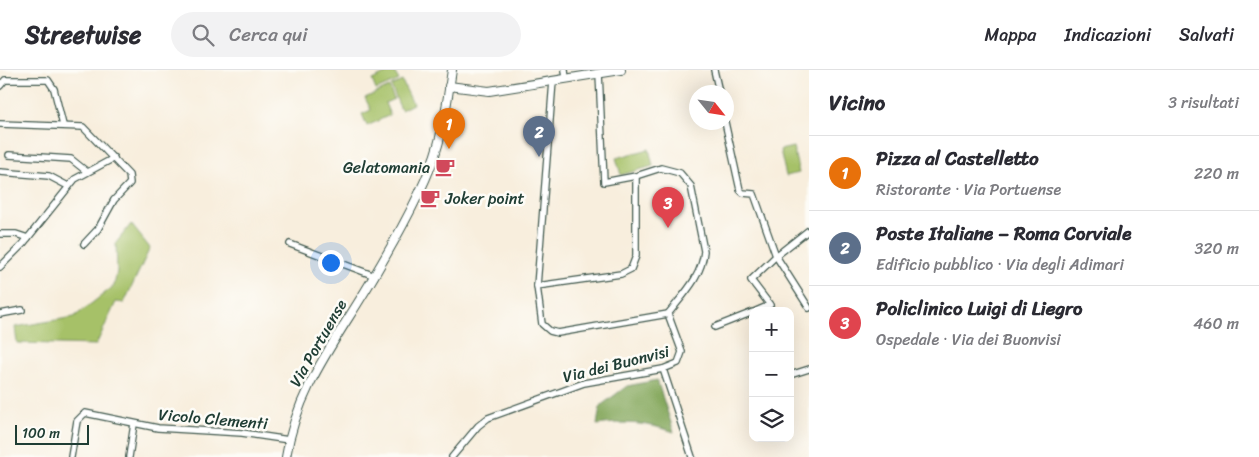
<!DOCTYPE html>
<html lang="it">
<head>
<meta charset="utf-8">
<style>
  :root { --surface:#fff; --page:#f2f2f3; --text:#2b2b33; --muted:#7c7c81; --line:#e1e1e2; --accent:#db2777 }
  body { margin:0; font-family:Sriracha,sans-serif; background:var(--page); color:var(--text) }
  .controls { position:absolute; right:15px; bottom:15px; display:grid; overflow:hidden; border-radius:10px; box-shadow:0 5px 20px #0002 }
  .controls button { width:45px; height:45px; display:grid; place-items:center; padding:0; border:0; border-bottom:1px solid var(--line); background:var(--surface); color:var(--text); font:25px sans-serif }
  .compass { position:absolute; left:689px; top:15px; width:45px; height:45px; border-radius:50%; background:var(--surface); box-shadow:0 5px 20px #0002; rotate:120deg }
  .scale { position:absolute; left:15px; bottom:12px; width:74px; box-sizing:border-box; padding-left:5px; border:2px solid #1f3d34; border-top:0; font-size:14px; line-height:18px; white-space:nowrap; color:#1f3d34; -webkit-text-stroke:4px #fdfcf7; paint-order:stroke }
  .you { position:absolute; left:330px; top:192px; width:18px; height:18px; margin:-12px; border:4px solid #fff; border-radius:50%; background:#1a73e8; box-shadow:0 0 0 8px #1a73e833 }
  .badge { display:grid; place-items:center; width:32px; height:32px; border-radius:50%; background:var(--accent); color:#fff; font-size:16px; font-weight:700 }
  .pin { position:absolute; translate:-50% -41px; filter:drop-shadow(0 1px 2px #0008) }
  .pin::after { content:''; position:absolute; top:26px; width:18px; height:15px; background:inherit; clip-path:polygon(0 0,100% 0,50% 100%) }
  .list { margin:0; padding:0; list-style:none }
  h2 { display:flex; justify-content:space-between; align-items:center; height:65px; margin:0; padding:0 20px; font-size:21px }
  h2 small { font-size:16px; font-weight:400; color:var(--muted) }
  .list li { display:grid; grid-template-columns:32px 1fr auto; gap:15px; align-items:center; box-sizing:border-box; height:75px; padding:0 20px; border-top:1px solid var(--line) }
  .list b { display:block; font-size:19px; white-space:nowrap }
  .list p { margin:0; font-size:16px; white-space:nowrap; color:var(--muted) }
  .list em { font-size:16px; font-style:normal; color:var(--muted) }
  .icon { flex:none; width:28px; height:28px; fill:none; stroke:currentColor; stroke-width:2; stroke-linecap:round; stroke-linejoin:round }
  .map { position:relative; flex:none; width:809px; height:387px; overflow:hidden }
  header { display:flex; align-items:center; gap:30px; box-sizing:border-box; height:70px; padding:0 25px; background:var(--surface); border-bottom:1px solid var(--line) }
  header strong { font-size:24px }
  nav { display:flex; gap:28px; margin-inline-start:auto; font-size:18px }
  .search { width:350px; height:45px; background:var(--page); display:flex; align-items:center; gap:12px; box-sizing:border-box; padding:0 18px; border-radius:28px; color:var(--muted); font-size:19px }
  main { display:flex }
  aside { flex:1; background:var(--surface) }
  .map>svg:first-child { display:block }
  .green { fill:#a6c167; stroke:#627f4e }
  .forest { fill:#84a75c; stroke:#527248 }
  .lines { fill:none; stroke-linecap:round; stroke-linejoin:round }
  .minor-casing { stroke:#40584d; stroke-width:8 }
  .major-casing { stroke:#40584d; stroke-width:10 }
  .minor { stroke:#fff; stroke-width:5.5 }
  .major { stroke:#fff; stroke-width:8 }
  .labels { text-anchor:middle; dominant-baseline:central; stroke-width:5; stroke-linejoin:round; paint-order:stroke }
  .poi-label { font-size:16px; fill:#1f3d34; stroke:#fdfcf7; text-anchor:end }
  .street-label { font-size:16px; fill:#1f3d34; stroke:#fdfcf7 }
</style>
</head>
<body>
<header>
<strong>Streetwise</strong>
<div class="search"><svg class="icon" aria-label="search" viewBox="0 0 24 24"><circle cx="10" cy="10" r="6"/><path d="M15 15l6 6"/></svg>Cerca qui</div>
<nav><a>Mappa</a><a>Indicazioni</a><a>Salvati</a></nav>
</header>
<main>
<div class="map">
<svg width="809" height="387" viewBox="0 0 809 387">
  <rect width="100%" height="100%" fill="#fdfcf7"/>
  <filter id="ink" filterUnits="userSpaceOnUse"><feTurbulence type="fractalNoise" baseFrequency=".02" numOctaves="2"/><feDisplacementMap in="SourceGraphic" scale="10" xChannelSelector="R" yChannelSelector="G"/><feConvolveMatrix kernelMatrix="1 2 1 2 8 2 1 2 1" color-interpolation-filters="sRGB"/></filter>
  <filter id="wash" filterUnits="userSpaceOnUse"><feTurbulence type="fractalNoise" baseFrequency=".0096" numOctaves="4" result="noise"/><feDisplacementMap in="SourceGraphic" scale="20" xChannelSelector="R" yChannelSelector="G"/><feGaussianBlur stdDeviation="1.12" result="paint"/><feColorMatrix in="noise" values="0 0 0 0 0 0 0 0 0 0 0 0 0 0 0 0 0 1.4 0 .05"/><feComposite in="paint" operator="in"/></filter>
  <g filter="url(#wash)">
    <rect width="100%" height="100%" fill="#f8eedd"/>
    <g class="green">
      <path d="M 393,0 L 399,10 L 376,20 L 372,10 Z"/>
      <path d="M 402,11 L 413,34 L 401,40 L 391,16 Z"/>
      <path d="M 389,17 L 394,29 L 385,33 L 390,45 L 367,56 L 362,44 L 371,40 L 365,28 Z"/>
      <path d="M 793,77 L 799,103 L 786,106 L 780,80 Z"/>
      <path d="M 649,79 L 653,96 L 621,105 L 616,88 Z"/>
      <path d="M 131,154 L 150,178 L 124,233 L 116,232 L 96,275 L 17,273 L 15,257 L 74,247 L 114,216 L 117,201 L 116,173 Z"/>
    </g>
    <path class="forest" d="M 657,310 L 674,362 C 649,353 623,351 597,355 L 600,336 L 627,316 Z"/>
  </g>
  <g filter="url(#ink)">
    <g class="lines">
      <defs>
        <g id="minor">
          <path d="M 565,0 L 566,9"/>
          <path d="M 714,0 L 719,22"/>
          <path d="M 599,3 L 604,112 L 636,106 L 661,98 L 680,103 L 691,116 L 704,181 C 702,207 683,225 668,244"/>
          <path d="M 553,11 L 537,216 L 542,254 L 550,261 L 558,263 L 668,244"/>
          <path d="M 0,16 L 5,10 L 48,10 L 54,19 L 63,55"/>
          <path d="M 725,52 L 740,120 L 743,123 L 754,124 L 776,186 L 809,238"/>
          <path d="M 0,54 L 83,57 L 129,105 L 130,113 L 114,130 L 98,159 L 84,174"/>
          <path d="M 9,85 L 71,89 L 86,101"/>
          <path d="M 0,102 L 49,106 L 68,116"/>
          <path d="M 0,164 L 16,164 L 28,168"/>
          <path d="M 290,174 L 375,206"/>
          <path d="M 0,197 L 23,174 L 75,109 L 114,88"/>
          <path d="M 537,216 L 621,204 L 631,199 L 636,186 L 636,106"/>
          <path d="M 756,241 L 770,235 L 751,210 L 776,186 L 809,160"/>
          <path d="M 0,244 L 22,240"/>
          <path d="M 715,257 L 753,242"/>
          <path d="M 663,299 L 692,387"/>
          <path d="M 790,305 L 809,299"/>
          <path d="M 71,387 L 77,351 L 85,343 L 158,358 L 242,363 L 289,370"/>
          <path d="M 129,387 L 134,354"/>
          <path d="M 452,387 L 478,356 L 488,348 L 584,313 L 663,299 L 678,293 L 682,282 L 668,244"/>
        </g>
        <g id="major">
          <path d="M 449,16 L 489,21 L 621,0"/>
          <path d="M 286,387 C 297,315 342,263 377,201 C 397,167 428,112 438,75 C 445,51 448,25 452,0"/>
        </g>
      </defs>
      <use href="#minor" class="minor-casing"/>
      <use href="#major" class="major-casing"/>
      <use href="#minor" class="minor"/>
      <use href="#major" class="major"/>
    </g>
  </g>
  <defs>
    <symbol id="cafe-bare" viewBox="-9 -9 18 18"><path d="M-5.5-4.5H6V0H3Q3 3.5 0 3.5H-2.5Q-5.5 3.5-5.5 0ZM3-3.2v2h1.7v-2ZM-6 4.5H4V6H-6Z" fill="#d1495b" stroke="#fdfcf7" stroke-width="2.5" paint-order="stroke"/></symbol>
  </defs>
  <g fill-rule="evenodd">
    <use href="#cafe-bare" x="431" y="83" width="28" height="28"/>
    <use href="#cafe-bare" x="416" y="114" width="28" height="28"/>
  </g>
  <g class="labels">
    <g class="poi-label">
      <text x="430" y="97">Gelatomania</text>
      <text x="445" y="128" text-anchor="start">Joker point</text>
    </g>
    <g class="street-label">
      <text transform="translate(318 273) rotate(-60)">Via Portuense</text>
      <text transform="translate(616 294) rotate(-14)">Via dei Buonvisi</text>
      <text transform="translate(213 349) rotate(5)">Vicolo Clementi</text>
    </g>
  </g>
</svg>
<div class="controls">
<button>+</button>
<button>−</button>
<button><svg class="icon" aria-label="layers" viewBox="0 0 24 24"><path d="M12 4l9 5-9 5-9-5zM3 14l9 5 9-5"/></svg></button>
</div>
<svg class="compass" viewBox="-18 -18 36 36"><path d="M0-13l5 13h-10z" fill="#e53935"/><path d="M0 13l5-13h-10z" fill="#7c7c81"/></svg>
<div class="scale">100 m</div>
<div class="you"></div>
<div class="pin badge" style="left:449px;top:79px;background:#e8710a">1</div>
<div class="pin badge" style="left:539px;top:87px;background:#5c6f8a">2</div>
<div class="pin badge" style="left:668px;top:158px;background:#e0444e">3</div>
</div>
<aside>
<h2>Vicino<small>3 risultati</small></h2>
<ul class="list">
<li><span class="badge" style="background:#e8710a">1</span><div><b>Pizza al Castelletto</b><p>Ristorante · Via Portuense</p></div><em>220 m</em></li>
<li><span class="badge" style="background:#5c6f8a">2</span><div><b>Poste Italiane – Roma Corviale</b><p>Edificio pubblico · Via degli Adimari</p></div><em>320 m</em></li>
<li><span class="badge" style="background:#e0444e">3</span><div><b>Policlinico Luigi di Liegro</b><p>Ospedale · Via dei Buonvisi</p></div><em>460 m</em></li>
</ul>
</aside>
</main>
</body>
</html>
